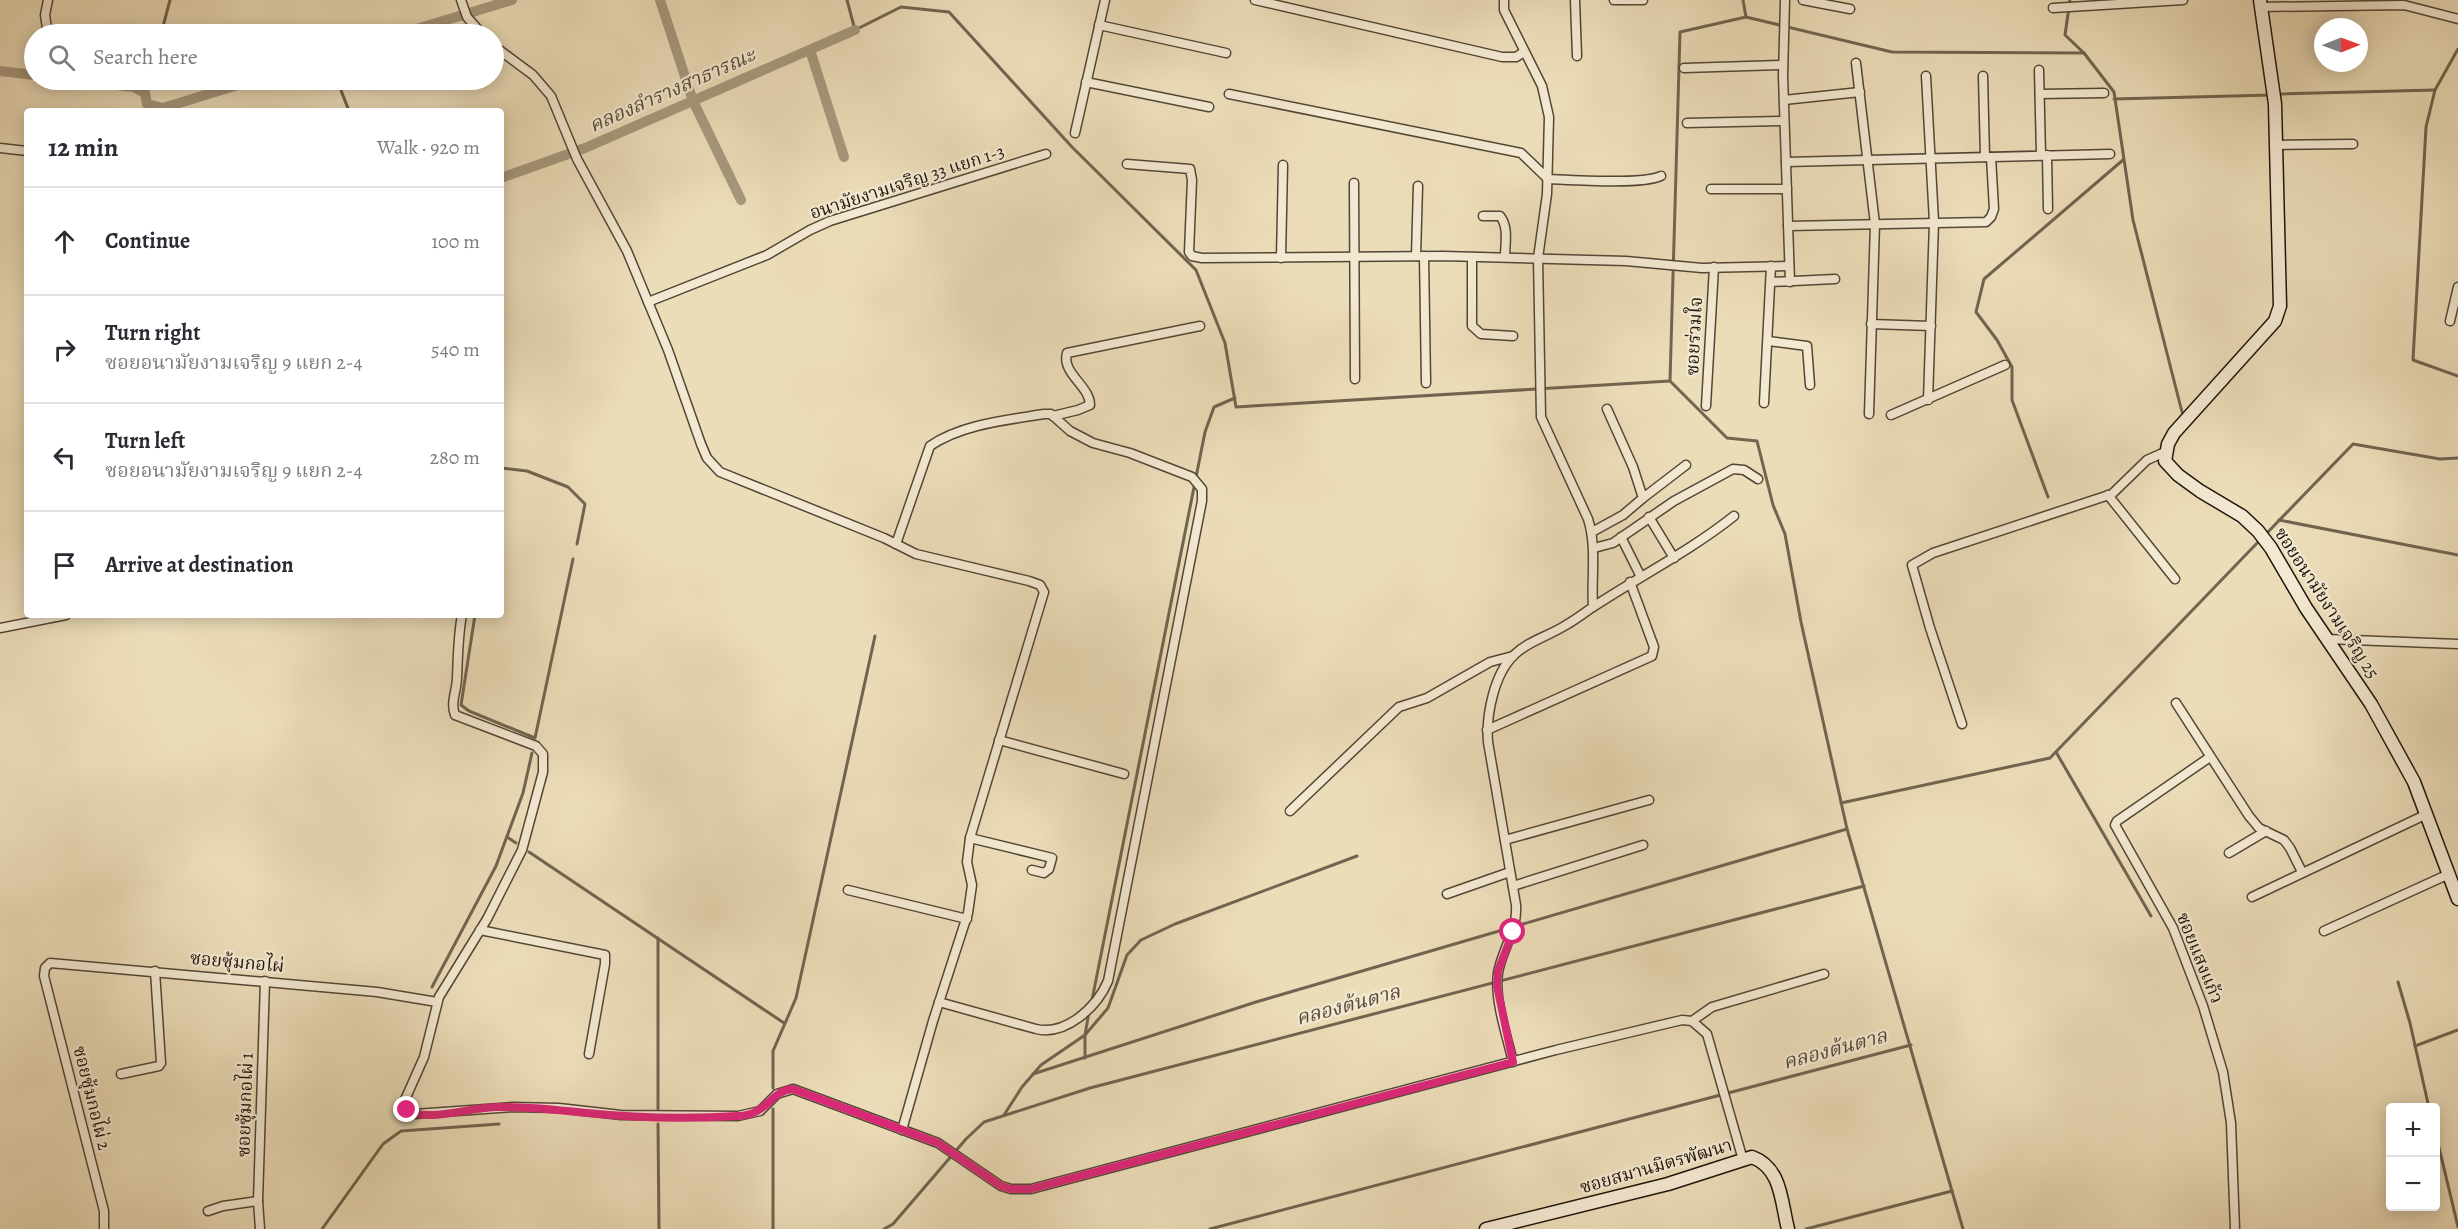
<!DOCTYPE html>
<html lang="en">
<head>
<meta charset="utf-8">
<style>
  :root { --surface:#fff; --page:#f7f7f7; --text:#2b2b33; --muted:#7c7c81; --line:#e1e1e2 }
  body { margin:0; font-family:Alegreya,"Noto Serif Thai",serif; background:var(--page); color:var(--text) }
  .controls { position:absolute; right:18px; bottom:18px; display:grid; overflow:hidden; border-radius:6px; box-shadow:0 3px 15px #0003 }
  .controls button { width:54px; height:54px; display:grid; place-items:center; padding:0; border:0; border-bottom:2px solid var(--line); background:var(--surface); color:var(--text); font:30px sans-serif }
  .compass { position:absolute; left:2314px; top:18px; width:54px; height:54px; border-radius:50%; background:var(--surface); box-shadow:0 3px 15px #0003; rotate:89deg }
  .stop { position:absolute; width:18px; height:18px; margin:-14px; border:4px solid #db2777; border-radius:50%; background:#fff }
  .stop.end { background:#db2777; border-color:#fff; box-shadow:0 2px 6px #0008 }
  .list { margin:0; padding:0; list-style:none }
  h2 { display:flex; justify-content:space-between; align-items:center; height:78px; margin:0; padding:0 24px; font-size:26px }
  h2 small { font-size:20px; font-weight:400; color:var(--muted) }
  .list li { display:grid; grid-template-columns:39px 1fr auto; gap:18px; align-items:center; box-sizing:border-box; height:108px; padding:0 24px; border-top:2px solid var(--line) }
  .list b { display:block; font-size:22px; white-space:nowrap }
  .list p { margin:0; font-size:20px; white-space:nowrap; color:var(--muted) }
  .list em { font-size:20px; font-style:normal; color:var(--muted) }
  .icon { flex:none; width:33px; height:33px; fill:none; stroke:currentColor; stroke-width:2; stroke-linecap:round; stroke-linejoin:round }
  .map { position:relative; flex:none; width:2458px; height:1229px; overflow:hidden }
  .search { position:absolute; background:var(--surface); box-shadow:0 3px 15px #0003; left:24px; top:24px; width:480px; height:66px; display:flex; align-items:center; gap:15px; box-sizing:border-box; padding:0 21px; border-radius:33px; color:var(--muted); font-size:22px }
  .panel { position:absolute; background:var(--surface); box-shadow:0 3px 15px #0003; left:24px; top:108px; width:480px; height:510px; border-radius:6px }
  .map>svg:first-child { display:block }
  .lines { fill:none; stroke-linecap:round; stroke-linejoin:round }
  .stream { stroke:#716450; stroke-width:3 }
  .canal { stroke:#a7997e; stroke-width:10 }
  .street-casing { stroke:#534636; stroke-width:11 }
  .secondary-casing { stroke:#20140b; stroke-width:15 }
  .street { stroke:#f3e9d2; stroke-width:8 }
  .secondary { stroke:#f3e9d2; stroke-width:12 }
  .route { stroke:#db2777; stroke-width:8 }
  .labels { text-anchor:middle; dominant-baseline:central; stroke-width:4.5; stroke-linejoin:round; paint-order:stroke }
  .street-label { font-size:18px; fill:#20140b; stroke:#f3e9d2 }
  .water-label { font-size:20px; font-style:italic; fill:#564939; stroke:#f3e9d2 }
</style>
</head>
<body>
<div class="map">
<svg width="2458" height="1229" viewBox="0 0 2458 1229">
  <rect width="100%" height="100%" fill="#ecddb9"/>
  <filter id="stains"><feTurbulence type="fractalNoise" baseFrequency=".00333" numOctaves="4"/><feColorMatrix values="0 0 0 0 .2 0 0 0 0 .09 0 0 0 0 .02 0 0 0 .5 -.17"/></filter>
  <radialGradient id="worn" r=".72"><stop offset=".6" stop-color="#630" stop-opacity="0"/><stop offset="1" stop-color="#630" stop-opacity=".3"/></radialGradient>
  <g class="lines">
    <g class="stream">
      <path d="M 847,0 L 855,30 L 901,7 L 949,12 L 1072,147 L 1196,270 L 1225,343 L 1236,407 L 1670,381"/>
      <path d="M 1743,0 L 1746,17"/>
      <path d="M 161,34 L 170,0"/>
      <path d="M 2458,49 L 2435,90 L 2426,127 L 2413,360 L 2458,376"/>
      <path d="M 2084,53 L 2114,92 L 2133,220 L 2182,412"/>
      <path d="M 337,80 L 349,111"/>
      <path d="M 145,93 L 148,80"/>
      <path d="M 2278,94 L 2435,90"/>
      <path d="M 2114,99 L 2272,95"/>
      <path d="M 170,105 L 173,111"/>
      <path d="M 501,200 L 502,178"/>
      <path d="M 501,468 L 527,471 L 568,487 L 585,504 L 577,544"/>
      <path d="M 2048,497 L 2012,400 L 2012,367 L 1997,340 L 1976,312 L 1984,279 L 2123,160"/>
      <path d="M 2279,520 L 2458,555"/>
      <path d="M 2266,534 L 2353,444 L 2440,459 L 2458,458"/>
      <path d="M 475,615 L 461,705 L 469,711 L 535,738 L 573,559"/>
      <path d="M 2056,752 L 2151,916"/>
      <path d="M 1841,803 L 2050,758 L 2261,539"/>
      <path d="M 507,837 L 516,843"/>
      <path d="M 529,852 L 784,1023"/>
      <path d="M 1523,924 L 1847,829"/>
      <path d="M 658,938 L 658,1109"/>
      <path d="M 2398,982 L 2410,1023 L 2429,1108"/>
      <path d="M 432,987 L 496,866 L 523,793 L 532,753"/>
      <path d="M 1092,1000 L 1205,432 L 1214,407 L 1235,398"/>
      <path d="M 2415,1046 L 2458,1030"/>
      <path d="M 1085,1058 L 1085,1035 L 1089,1012"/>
      <path d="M 1033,1074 L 1256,1002 L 1506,929"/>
      <path d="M 773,1088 L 773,1051 L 796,998 L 875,636"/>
      <path d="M 773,1109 L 773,1229"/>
      <path d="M 1004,1115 L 1022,1087 L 1041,1065 L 1085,1035 L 1108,1008 L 1127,955 L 1141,940 L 1175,924 L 1357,856"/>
      <path d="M 658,1124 L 659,1229"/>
      <path d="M 2436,1135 L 2458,1227"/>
      <path d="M 322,1229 L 383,1144 L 401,1131 L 499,1124"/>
      <path d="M 884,1229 L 893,1224 L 966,1139 L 984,1122 L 1090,1088 L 1864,886"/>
      <path d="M 1210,1229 L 1911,1045"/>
      <path d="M 1806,1229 L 1952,1191"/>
      <path d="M 1963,1229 L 1847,829 L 1801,622 L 1785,534 L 1773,505 L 1757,441 L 1727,438 L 1670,381 L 1680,32 L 1746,17 L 1892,52 L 2084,53 L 2065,35 L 2070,0"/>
    </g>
    <g class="canal">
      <path d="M 660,0 L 693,101 L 741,200"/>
      <path d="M 400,34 L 512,0"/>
      <path d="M 810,50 L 844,157"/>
      <path d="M 0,71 L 34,75"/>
      <path d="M 72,80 L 134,87 L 145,93 L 147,104 L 163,108 L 254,80"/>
      <path d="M 501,178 L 585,148 L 855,30"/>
    </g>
    <defs>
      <g id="street">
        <path d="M 48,0 L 45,15 L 47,28 L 52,31 L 89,34"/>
        <path d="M 461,0 L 467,17 L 482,34"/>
        <path d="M 1255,0 L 1502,57 L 1516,57 L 1524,52"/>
        <path d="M 1504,0 L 1504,10 L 1542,86 L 1549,117 L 1547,194 L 1538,258 L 1541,417 L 1588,519 C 1597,547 1591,578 1593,607 C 1584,613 1575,620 1566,625 C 1549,636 1528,641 1514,655 C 1494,674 1486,715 1488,742 L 1516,905 C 1518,930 1502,949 1498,973 C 1494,999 1507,1036 1513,1062"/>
        <path d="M 1575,0 L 1577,56"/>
        <path d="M 1614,0 L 1643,0"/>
        <path d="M 1785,0 L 1783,76 L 1790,282"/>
        <path d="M 1803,0 L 1850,9"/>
        <path d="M 2261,7 L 2404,5 L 2458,19"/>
        <path d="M 2053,8 L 2183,0"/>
        <path d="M 1099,25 L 1226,53"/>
        <path d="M 494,46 L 533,75 L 551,96 L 577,159 L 627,251 L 668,350 L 701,444 L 707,458 L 720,472 L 884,538 L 916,554 L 1029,581 L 1040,585 L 1044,592 L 970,838 L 967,862 L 972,885 L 968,913 L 933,1021 L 902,1130"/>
        <path d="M 1856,63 L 1875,224 L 1869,414"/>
        <path d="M 1684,68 L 1783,65"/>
        <path d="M 2039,70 L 2041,155"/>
        <path d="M 1926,76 L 1934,222 L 1928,400"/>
        <path d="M 1983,76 L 1985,157"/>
        <path d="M 1086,82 L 1209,107"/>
        <path d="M 1229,94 L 1521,153 L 1548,179 C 1572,180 1642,185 1661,176"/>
        <path d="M 2040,94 L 2104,93"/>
        <path d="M 1784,100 L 1860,92"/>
        <path d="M 1687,123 L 1784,121"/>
        <path d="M 1075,133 L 1105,0"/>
        <path d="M 2276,145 L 2353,144"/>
        <path d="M 0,148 L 27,151"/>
        <path d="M 2047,155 L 2048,209"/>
        <path d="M 1786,162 L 2110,154"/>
        <path d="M 1127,164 L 1190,169 L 1192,180 L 1189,252 L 1192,256 L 1202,258 L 1443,256 L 1626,261 L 1702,268 L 1789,266"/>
        <path d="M 1354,183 L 1355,379"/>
        <path d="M 1711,189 L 1787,189"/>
        <path d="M 1483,216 L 1500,216 C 1509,227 1505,244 1505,257"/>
        <path d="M 1788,226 L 1986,222 L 1991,217 L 1994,209 L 1991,157"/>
        <path d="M 1416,256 L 1418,186"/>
        <path d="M 1424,256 L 1426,383"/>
        <path d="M 1472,257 L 1472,326 L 1481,334 L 1513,336"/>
        <path d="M 1281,258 L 1283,165"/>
        <path d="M 1771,282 L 1835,279"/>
        <path d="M 648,302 L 767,255 L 810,230 L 830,221 L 1046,154"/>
        <path d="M 2450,321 L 2458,287"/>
        <path d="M 1871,324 L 1931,326"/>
        <path d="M 1768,341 L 1807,346 L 1810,385"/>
        <path d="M 1764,403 L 1771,266"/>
        <path d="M 1706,406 L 1714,267"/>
        <path d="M 1891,415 L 2005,365"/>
        <path d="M 1053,416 L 1078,410 L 1090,405 C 1090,386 1061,373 1067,353 L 1200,326"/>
        <path d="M 2108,495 L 2175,579"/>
        <path d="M 1643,498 L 1686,465"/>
        <path d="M 1649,517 L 1674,558"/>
        <path d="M 1592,532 L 1623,515 L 1643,498 L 1633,467 L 1607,409"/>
        <path d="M 1621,537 L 1640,575"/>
        <path d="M 896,544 L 930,446 C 962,424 1008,420 1044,414 L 1051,414 L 1070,431 L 1093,443 L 1130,453 L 1192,477 L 1202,489 L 1202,501 L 1108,981 C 1097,1007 1066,1036 1036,1029 L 939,1002"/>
        <path d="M 1594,548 L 1613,543 L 1674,501 L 1733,469 L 1744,470 L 1758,479"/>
        <path d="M 1593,607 C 1640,576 1690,551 1734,516"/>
        <path d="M 462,615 C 458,636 458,656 457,677 C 457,691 450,702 455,715 L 536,746 L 543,754 L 543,772 L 522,850 L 487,919 L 439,997 L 424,1057 L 404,1102 L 407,1110 L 415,1114 L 513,1107 L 559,1108 L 621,1115 L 738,1116 L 760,1111 L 777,1094 L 793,1089 L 938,1143 L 1001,1186 L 1011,1189 L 1031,1189 L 1556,1050 L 1682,1020 L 1692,1021 L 1707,1034 L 1743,1160"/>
        <path d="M 0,628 L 66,615"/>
        <path d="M 2326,639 L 2458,644"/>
        <path d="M 2176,703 L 2249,816 L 2259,828 L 2284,840 L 2290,848 L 2302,872"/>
        <path d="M 1962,724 L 1930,628 L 1912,565 L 1933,553 L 2112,494 L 2147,460 L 2165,452"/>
        <path d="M 1487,730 L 1652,656 L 1654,647 L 1630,582"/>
        <path d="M 999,740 L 1124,774"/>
        <path d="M 2210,757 L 2117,821 L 2115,825 L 2173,928 L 2203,1006 L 2223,1072 L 2231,1123 L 2235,1229"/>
        <path d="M 1290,811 L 1399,707 L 1427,698 L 1490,662 L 1513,656"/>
        <path d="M 970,838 L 1052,858 L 1049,869 L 1044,873 L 1032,870"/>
        <path d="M 1505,840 L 1649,800"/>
        <path d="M 2229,853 L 2266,831"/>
        <path d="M 1513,886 L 1643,845"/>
        <path d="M 848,890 L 967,919"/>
        <path d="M 1447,894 L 1510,872"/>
        <path d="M 2252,897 L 2427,814"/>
        <path d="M 480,930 L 605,955 L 605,964 L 589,1054"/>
        <path d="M 2324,931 L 2449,874"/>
        <path d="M 1692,1021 L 1712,1007 L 1824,974"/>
        <path d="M 121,1074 L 159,1066 L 161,1063 L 155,971"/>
        <path d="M 208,1211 L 223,1206 L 258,1201"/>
        <path d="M 104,1229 L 104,1211 L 44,976 L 45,968 L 50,963 L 377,992 L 437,1002"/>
        <path d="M 260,1229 L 258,1201 L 265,981"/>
      </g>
      <g id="secondary">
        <path d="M 2260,0 L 2275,104 L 2280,306 L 2275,321 L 2174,433 L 2168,444 L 2165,461 L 2178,475 L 2200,491 L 2242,516 L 2258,531 L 2271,548 L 2306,608 L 2371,704 L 2414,782 L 2458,899"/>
        <path d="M 1486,1229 L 1668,1184 L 1752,1157 C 1782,1168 1781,1202 1788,1229"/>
      </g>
    </defs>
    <use href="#street" class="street-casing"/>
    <use href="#secondary" class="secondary-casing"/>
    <use href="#street" class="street"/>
    <use href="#secondary" class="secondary"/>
  </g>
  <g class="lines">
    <path class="route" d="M 407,1110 C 425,1123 473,1107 496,1107 C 527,1106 556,1110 587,1113 C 636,1118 688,1119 738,1116 C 768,1115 771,1090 793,1089 L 938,1143 L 1001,1186 L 1011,1189 L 1031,1189 L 1513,1062 L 1497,986 L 1498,971 L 1513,932"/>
  </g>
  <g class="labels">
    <g class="street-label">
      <text transform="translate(907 182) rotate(-18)">อนามัยงามเจริญ 33 แยก 1-3</text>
      <text transform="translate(1694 336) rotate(-87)">ซอยร่วมใจ</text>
      <text transform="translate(2327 603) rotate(57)">ซอยอนามัยงามเจริญ 25</text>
      <text transform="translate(2200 958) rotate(68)">ซอยแสงแก้ว</text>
      <text transform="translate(237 962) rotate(5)">ซอยซุ้มกอไผ่</text>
      <text transform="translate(92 1098) rotate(76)">ซอยซุ้มกอไผ่ 2</text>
      <text transform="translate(245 1105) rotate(-88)">ซอยซุ้มกอไผ่ 1</text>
      <text transform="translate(1656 1166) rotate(-16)">ซอยสมานมิตรพัฒนา</text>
    </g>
    <g class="water-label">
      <text transform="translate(672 90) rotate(-24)">คลองลำรางสาธารณะ</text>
      <text transform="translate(1348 1005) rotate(-15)">คลองต้นตาล</text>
      <text transform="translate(1835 1049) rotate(-15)">คลองต้นตาล</text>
    </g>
  </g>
  <rect width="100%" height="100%" filter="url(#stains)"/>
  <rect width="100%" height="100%" fill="url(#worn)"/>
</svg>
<div class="controls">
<button>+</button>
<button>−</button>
</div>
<svg class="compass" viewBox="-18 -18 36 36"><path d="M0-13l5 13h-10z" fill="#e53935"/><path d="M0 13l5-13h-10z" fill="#7c7c81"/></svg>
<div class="stop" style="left:1513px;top:932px"></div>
<div class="stop end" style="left:407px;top:1110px"></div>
<div class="search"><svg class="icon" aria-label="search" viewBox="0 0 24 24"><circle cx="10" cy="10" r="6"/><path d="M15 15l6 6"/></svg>Search here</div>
<section class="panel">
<h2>12 min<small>Walk · 920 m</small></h2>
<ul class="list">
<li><svg class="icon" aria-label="ahead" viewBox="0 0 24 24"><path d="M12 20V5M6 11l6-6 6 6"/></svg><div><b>Continue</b></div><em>100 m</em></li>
<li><svg class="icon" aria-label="right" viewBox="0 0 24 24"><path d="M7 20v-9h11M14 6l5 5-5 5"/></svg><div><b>Turn right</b><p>ซอยอนามัยงามเจริญ 9 แยก 2-4</p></div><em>540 m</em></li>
<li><svg class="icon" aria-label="left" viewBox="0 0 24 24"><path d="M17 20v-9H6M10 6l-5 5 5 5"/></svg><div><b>Turn left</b><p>ซอยอนามัยงามเจริญ 9 แยก 2-4</p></div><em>280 m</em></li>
<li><svg class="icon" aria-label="arrive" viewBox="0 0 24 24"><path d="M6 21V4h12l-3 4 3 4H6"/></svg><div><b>Arrive at destination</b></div></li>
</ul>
</section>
</div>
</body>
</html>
